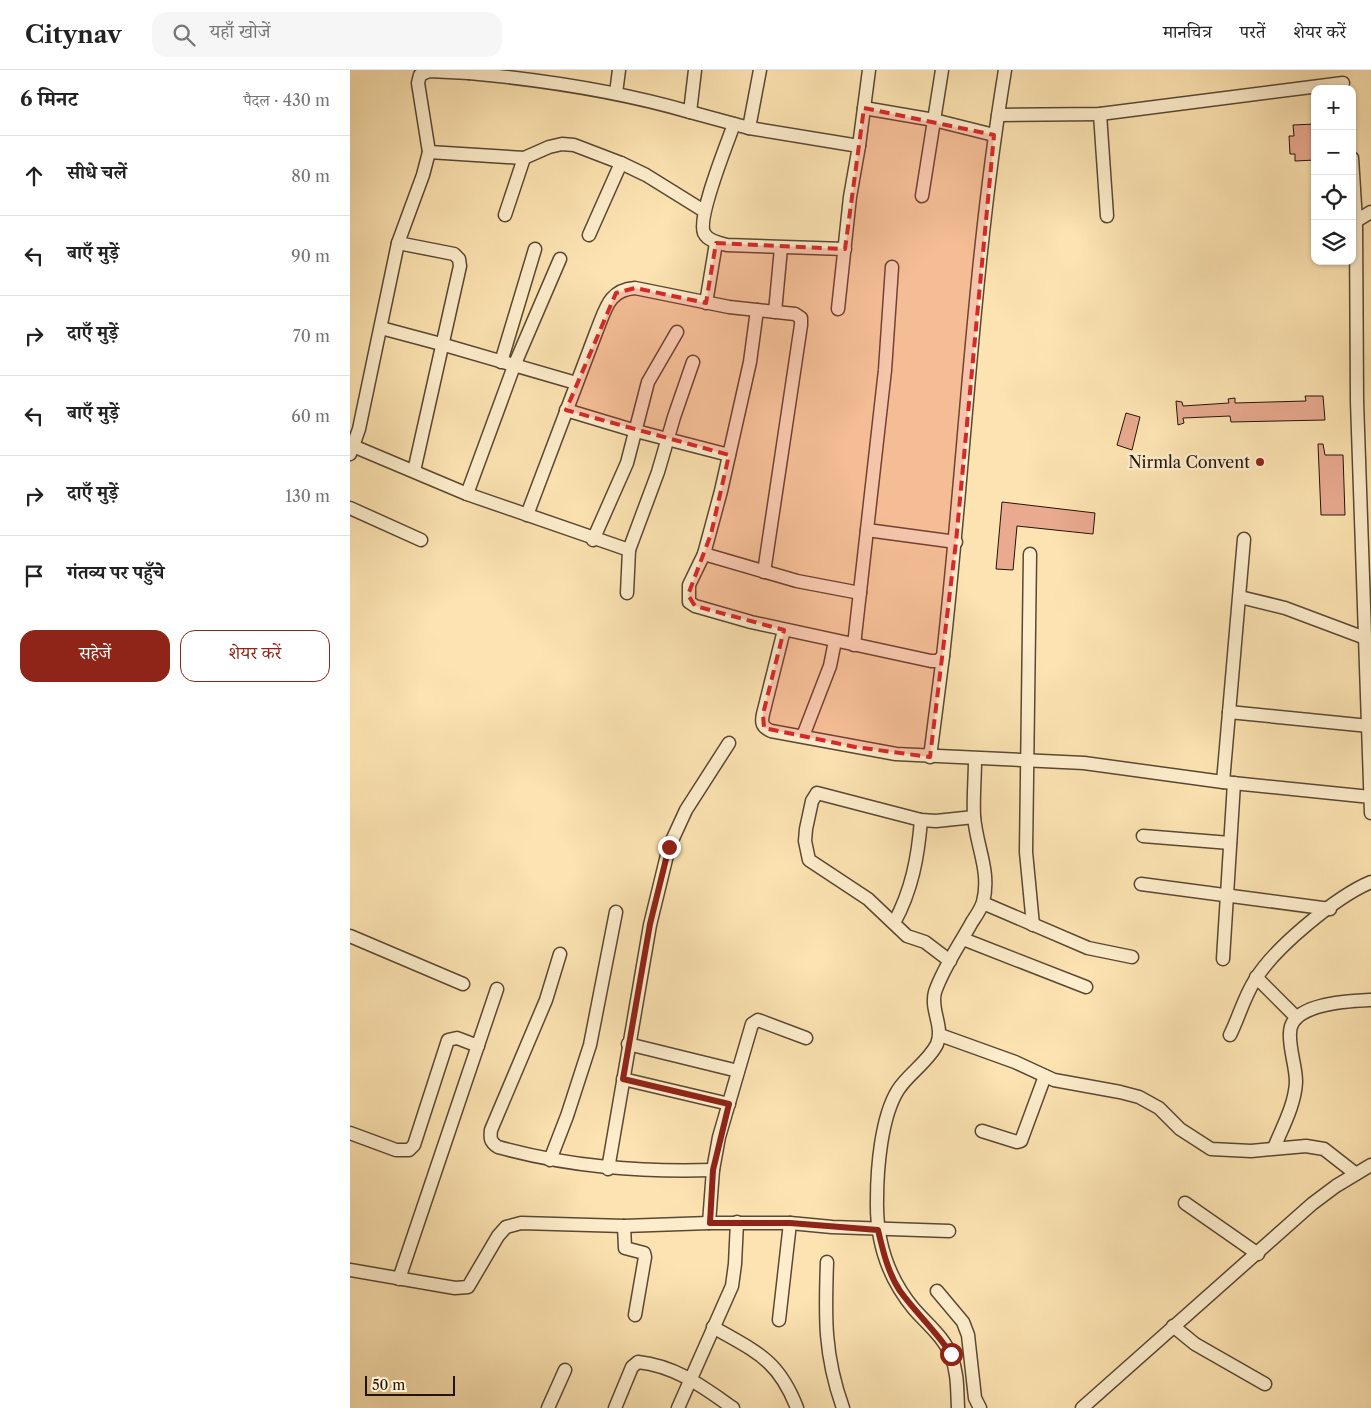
<!DOCTYPE html>
<html lang="hi">
<head>
<meta charset="utf-8">
<style>
  :root { --surface:#fff; --page:#f6f6f6; --text:#222; --muted:#767676; --line:#e0e0e0; --accent:#8f2418 }
  body { margin:0; font-family:"Libre Caslon Text","Noto Serif Devanagari",serif; background:var(--page); color:var(--text) }
  .controls { position:absolute; right:15px; top:15px; display:grid; overflow:hidden; border-radius:10px; box-shadow:0 1px 4px #0004 }
  .controls button { width:45px; height:45px; display:grid; place-items:center; padding:0; border:0; border-bottom:1px solid var(--line); background:var(--surface); color:var(--text); font:25px sans-serif }
  .scale { position:absolute; left:15px; bottom:12px; width:90px; box-sizing:border-box; padding-left:5px; border:2px solid #231409; border-top:0; font-size:14px; line-height:18px; white-space:nowrap; color:#231409; -webkit-text-stroke:4px #fdedcc; paint-order:stroke }
  .stop { position:absolute; width:15px; height:15px; margin:-11px; border:4px solid #8f2418; border-radius:50%; background:#fff }
  .stop.end { background:#8f2418; border-color:#fff; box-shadow:0 1px 5px #0008 }
  .list { margin:0; padding:0; list-style:none }
  h2 { display:flex; justify-content:space-between; align-items:center; height:65px; margin:0; padding:0 20px; font-size:21px }
  h2 small { font-size:16px; font-weight:400; color:var(--muted) }
  .list li { display:grid; grid-template-columns:32px 1fr auto; gap:15px; align-items:center; box-sizing:border-box; height:80px; padding:0 20px; border-top:1px solid var(--line) }
  .list b { display:block; font-size:19px; white-space:nowrap }
  .list em { font-size:16px; font-style:normal; color:var(--muted) }
  .actions { display:flex; gap:10px; padding:15px 20px }
  .actions a { flex:1; padding:11px 0; border:1px solid var(--accent); border-radius:15px; text-align:center; font-size:18px; color:var(--accent) }
  .actions .main { background:var(--accent); color:#fff }
  .icon { flex:none; width:28px; height:28px; fill:none; stroke:currentColor; stroke-width:2; stroke-linecap:round; stroke-linejoin:round }
  .map { position:relative; flex:none; width:1021px; height:1338px; overflow:hidden }
  header { display:flex; align-items:center; gap:30px; box-sizing:border-box; height:70px; padding:0 25px; background:var(--surface); border-bottom:1px solid var(--line) }
  header strong { font-size:24px }
  nav { display:flex; gap:28px; margin-inline-start:auto; font-size:18px }
  .search { width:350px; height:45px; background:var(--page); display:flex; align-items:center; gap:12px; box-sizing:border-box; padding:0 18px; border-radius:15px; color:var(--muted); font-size:19px }
  main { display:flex }
  aside { flex:1; background:var(--surface) }
  .map>svg:first-child { display:block }
  .building { fill:#e9aa90; stroke:#231409 }
  .lines { fill:none; stroke-linecap:round; stroke-linejoin:round }
  .street-casing { stroke:#594833; stroke-width:15 }
  .street { stroke:#fdedcc; stroke-width:12 }
  .route { stroke:#8f2418; stroke-width:6 }
  .marked { fill:#d62828; fill-opacity:0.2; stroke:#d62828; stroke-width:4; stroke-dasharray:10 6; stroke-linejoin:round }
  .poi-dot { fill:#8f2418; stroke:#fdedcc; stroke-width:2 }
  .labels { text-anchor:middle; dominant-baseline:central; stroke-width:5; stroke-linejoin:round; paint-order:stroke }
  .poi-label { font-size:16px; fill:#231409; stroke:#fdedcc; text-anchor:end }
</style>
</head>
<body>
<header>
<strong>Citynav</strong>
<div class="search"><svg class="icon" aria-label="search" viewBox="0 0 24 24"><circle cx="10" cy="10" r="6"/><path d="M15 15l6 6"/></svg>यहाँ खोजें</div>
<nav><a>मानचित्र</a><a>परतें</a><a>शेयर करें</a></nav>
</header>
<main>
<aside>
<h2>6 मिनट<small>पैदल · 430 m</small></h2>
<ul class="list">
<li><svg class="icon" aria-label="ahead" viewBox="0 0 24 24"><path d="M12 20V5M6 11l6-6 6 6"/></svg><div><b>सीधे चलें</b></div><em>80 m</em></li>
<li><svg class="icon" aria-label="left" viewBox="0 0 24 24"><path d="M17 20v-9H6M10 6l-5 5 5 5"/></svg><div><b>बाएँ मुड़ें</b></div><em>90 m</em></li>
<li><svg class="icon" aria-label="right" viewBox="0 0 24 24"><path d="M7 20v-9h11M14 6l5 5-5 5"/></svg><div><b>दाएँ मुड़ें</b></div><em>70 m</em></li>
<li><svg class="icon" aria-label="left" viewBox="0 0 24 24"><path d="M17 20v-9H6M10 6l-5 5 5 5"/></svg><div><b>बाएँ मुड़ें</b></div><em>60 m</em></li>
<li><svg class="icon" aria-label="right" viewBox="0 0 24 24"><path d="M7 20v-9h11M14 6l5 5-5 5"/></svg><div><b>दाएँ मुड़ें</b></div><em>130 m</em></li>
<li><svg class="icon" aria-label="arrive" viewBox="0 0 24 24"><path d="M6 21V4h12l-3 4 3 4H6"/></svg><div><b>गंतव्य पर पहुँचे</b></div></li>
</ul>
<div class="actions"><a class="main">सहेजें</a><a>शेयर करें</a></div>
</aside>
<div class="map">
<svg width="1021" height="1338" viewBox="0 0 1021 1338">
  <rect width="100%" height="100%" fill="#fce3b1"/>
  <filter id="stains"><feTurbulence type="fractalNoise" baseFrequency=".004" numOctaves="4"/><feColorMatrix values="0 0 0 0 .2 0 0 0 0 .09 0 0 0 0 .02 0 0 0 .5 -.17"/></filter>
  <radialGradient id="worn" r=".72"><stop offset=".6" stop-color="#630" stop-opacity="0"/><stop offset="1" stop-color="#630" stop-opacity=".3"/></radialGradient>
  <g class="building">
    <path d="M 965,54 L 965,90 L 945,91 L 945,84 L 940,84 L 939,66 L 944,66 L 943,55 Z"/>
    <path d="M 955,326 L 973,326 L 975,350 L 881,352 L 880,346 L 833,348 L 834,353 L 828,355 L 826,331 L 832,332 L 833,336 L 879,333 L 878,329 L 885,328 L 885,333 L 956,331 Z"/>
    <path d="M 776,343 L 790,347 L 782,380 L 767,375 Z"/>
    <path d="M 968,374 L 973,374 L 975,385 L 993,385 L 995,445 L 971,445 Z"/>
    <path d="M 652,432 L 745,443 L 743,464 L 667,456 L 663,500 L 646,499 Z"/>
  </g>
  <g class="lines">
    <defs>
      <g id="street">
        <path d="M 119,3 C 194,10 268,21 340,42 L 345,0"/>
        <path d="M 266,23 L 269,0"/>
        <path d="M 514,38 L 519,0"/>
        <path d="M 340,42 L 399,58 L 410,0"/>
        <path d="M 750,44 L 757,146"/>
        <path d="M 648,45 L 750,44 L 993,13"/>
        <path d="M 384,54 C 377,74 347,147 354,163 C 358,171 369,173 377,175 L 495,179"/>
        <path d="M 399,58 L 509,76 L 500,127 L 488,239"/>
        <path d="M 509,76 L 514,38 L 584,50 L 644,65"/>
        <path d="M 79,82 L 174,88 L 199,77 L 212,74 L 224,75 L 271,93 L 296,105 L 354,141"/>
        <path d="M 1002,88 L 1006,151 L 1007,331 L 1021,743"/>
        <path d="M 572,126 L 592,0"/>
        <path d="M 155,145 L 174,88"/>
        <path d="M 1006,151 L 1021,142"/>
        <path d="M 239,165 L 271,93"/>
        <path d="M 48,173 L 104,184 L 109,189 L 110,196 L 64,401"/>
        <path d="M 356,233 L 366,173"/>
        <path d="M 407,240 L 400,292 L 371,421 L 354,484 L 339,515 L 339,532 L 345,536 L 401,552 L 581,591 L 588,591 L 593,586 C 615,391 623,194 655,0"/>
        <path d="M 425,242 L 431,178"/>
        <path d="M 31,258 L 91,274 L 226,313"/>
        <path d="M 151,292 L 185,179"/>
        <path d="M 216,340 L 286,361 L 379,385"/>
        <path d="M 0,375 L 3,376 L 9,359 L 48,173 L 73,105 L 79,82 L 68,13 L 70,5 L 79,1 L 119,3 L 119,0"/>
        <path d="M 0,384 L 3,376 L 117,424 L 279,480"/>
        <path d="M 117,424 L 164,296 L 210,189"/>
        <path d="M 0,438 L 71,470"/>
        <path d="M 177,445 L 247,260 C 256,238 259,220 285,218 L 379,237 L 445,244 L 451,248 L 451,255 L 414,502"/>
        <path d="M 517,460 L 606,472"/>
        <path d="M 243,470 L 277,393 L 298,312 L 327,262"/>
        <path d="M 354,484 L 447,511 L 510,523"/>
        <path d="M 680,484 L 676,782 L 683,855"/>
        <path d="M 277,523 L 279,480 L 308,402 L 324,347 L 343,292"/>
        <path d="M 890,527 L 935,538 L 1015,568"/>
        <path d="M 434,560 L 413,644 C 411,653 412,657 421,661 L 546,684 L 734,693 L 873,712 L 1021,727"/>
        <path d="M 504,575 L 535,300 L 542,197"/>
        <path d="M 879,642 L 1019,656"/>
        <path d="M 453,666 L 480,596 L 485,571"/>
        <path d="M 580,687 L 593,586"/>
        <path d="M 873,712 L 894,469"/>
        <path d="M 793,766 L 880,773"/>
        <path d="M 791,814 L 980,839"/>
        <path d="M 633,833 L 738,878 L 782,887"/>
        <path d="M 544,853 C 562,820 568,787 571,750"/>
        <path d="M 0,866 L 113,914"/>
        <path d="M 613,869 L 736,917"/>
        <path d="M 210,884 L 196,930 L 141,1060 C 140,1068 140,1072 148,1077 C 221,1097 288,1102 363,1100"/>
        <path d="M 873,889 L 884,713"/>
        <path d="M 600,891 L 575,872 L 557,866 L 518,829 L 459,790 L 455,771 L 456,759 L 462,731 L 467,723 L 571,750 L 586,751 L 624,747"/>
        <path d="M 906,907 L 945,946"/>
        <path d="M 590,965 L 665,992 L 704,1010 L 770,1022 L 789,1027 L 809,1038 L 830,1059 L 861,1079 L 901,1081 L 956,1076 L 974,1079 L 1006,1104"/>
        <path d="M 880,965 C 889,947 894,927 905,910 C 924,878 987,826 1021,812"/>
        <path d="M 278,974 L 388,1001"/>
        <path d="M 273,1009 L 379,1034"/>
        <path d="M 632,1061 L 667,1072 L 671,1071 L 695,1006"/>
        <path d="M 0,1063 L 46,1080 L 59,1080 L 64,1075 L 98,970 L 107,968 L 128,976"/>
        <path d="M 924,1078 C 932,1058 945,1035 946,1012 C 946,996 939,979 940,963 C 940,933 999,931 1021,930"/>
        <path d="M 200,1090 L 217,1046 L 240,975 L 266,842"/>
        <path d="M 258,1099 L 300,855 L 319,777 L 336,740 L 379,673"/>
        <path d="M 835,1133 L 908,1184"/>
        <path d="M 359,1153 L 363,1100 L 369,1067 L 402,954 L 408,950 L 456,968"/>
        <path d="M 274,1156 L 275,1178 L 294,1183 L 295,1187 L 285,1245"/>
        <path d="M 477,1192 C 475,1247 474,1285 493,1338"/>
        <path d="M 0,1200 L 105,1218 L 118,1217 L 148,1166 L 156,1157 L 171,1153 L 274,1156 L 359,1153 L 440,1153 L 482,1157 L 599,1161"/>
        <path d="M 49,1209 L 147,919"/>
        <path d="M 587,1221 L 613,1252 L 618,1265 L 625,1328 L 630,1338"/>
        <path d="M 429,1250 L 440,1153"/>
        <path d="M 823,1256 L 845,1274 L 915,1314"/>
        <path d="M 363,1257 C 406,1282 428,1289 447,1338"/>
        <path d="M 198,1338 L 215,1300"/>
        <path d="M 265,1338 L 282,1297 L 288,1292 C 326,1296 353,1317 383,1338"/>
        <path d="M 328,1338 L 382,1216 L 385,1194 L 387,1152"/>
        <path d="M 608,1338 C 607,1320 608,1303 601,1286 C 594,1267 577,1254 564,1239 C 538,1208 526,1171 527,1130 C 527,1099 531,1047 548,1020 C 558,1004 579,991 587,974 C 594,956 580,940 585,922 C 593,898 610,874 622,852 C 626,846 631,839 633,832 C 641,801 626,776 624,746 C 623,728 625,708 625,690"/>
        <path d="M 732,1338 L 962,1134 L 986,1116 L 1021,1095"/>
      </g>
    </defs>
    <use href="#street" class="street-casing"/>
    <use href="#street" class="street"/>
  </g>
  <g class="lines">
    <path class="route" d="M 319,777 L 300,854 L 273,1009 L 379,1034 L 363,1100 L 360,1153 L 440,1153 L 528,1160 C 533,1181 538,1203 550,1221 C 566,1243 586,1261 601,1284"/>
  </g>
  <path class="marked" d="M 514,38 L 644,65 L 606,472 L 580,687 L 505,677 L 414,658 L 413,644 L 434,560 L 345,536 L 338,525 L 361,464 L 379,385 L 216,340 L 266,223 L 285,218 L 356,233 L 366,173 L 495,179 Z"/>
  <circle class="poi-dot" cx="910" cy="392" r="5"/>
  <g class="labels">
    <g class="poi-label">
      <text x="900" y="392">Nirmla Convent</text>
    </g>
  </g>
  <rect width="100%" height="100%" filter="url(#stains)"/>
  <rect width="100%" height="100%" fill="url(#worn)"/>
</svg>
<div class="controls">
<button>+</button>
<button>−</button>
<button><svg class="icon" aria-label="locate" viewBox="0 0 24 24"><circle cx="12" cy="12" r="6"/><path d="M12 2v4M12 18v4M2 12h4M18 12h4"/></svg></button>
<button><svg class="icon" aria-label="layers" viewBox="0 0 24 24"><path d="M12 4l9 5-9 5-9-5zM3 14l9 5 9-5"/></svg></button>
</div>
<div class="scale">50 m</div>
<div class="stop" style="left:601px;top:1284px"></div>
<div class="stop end" style="left:319px;top:777px"></div>
</div>
</main>
</body>
</html>
